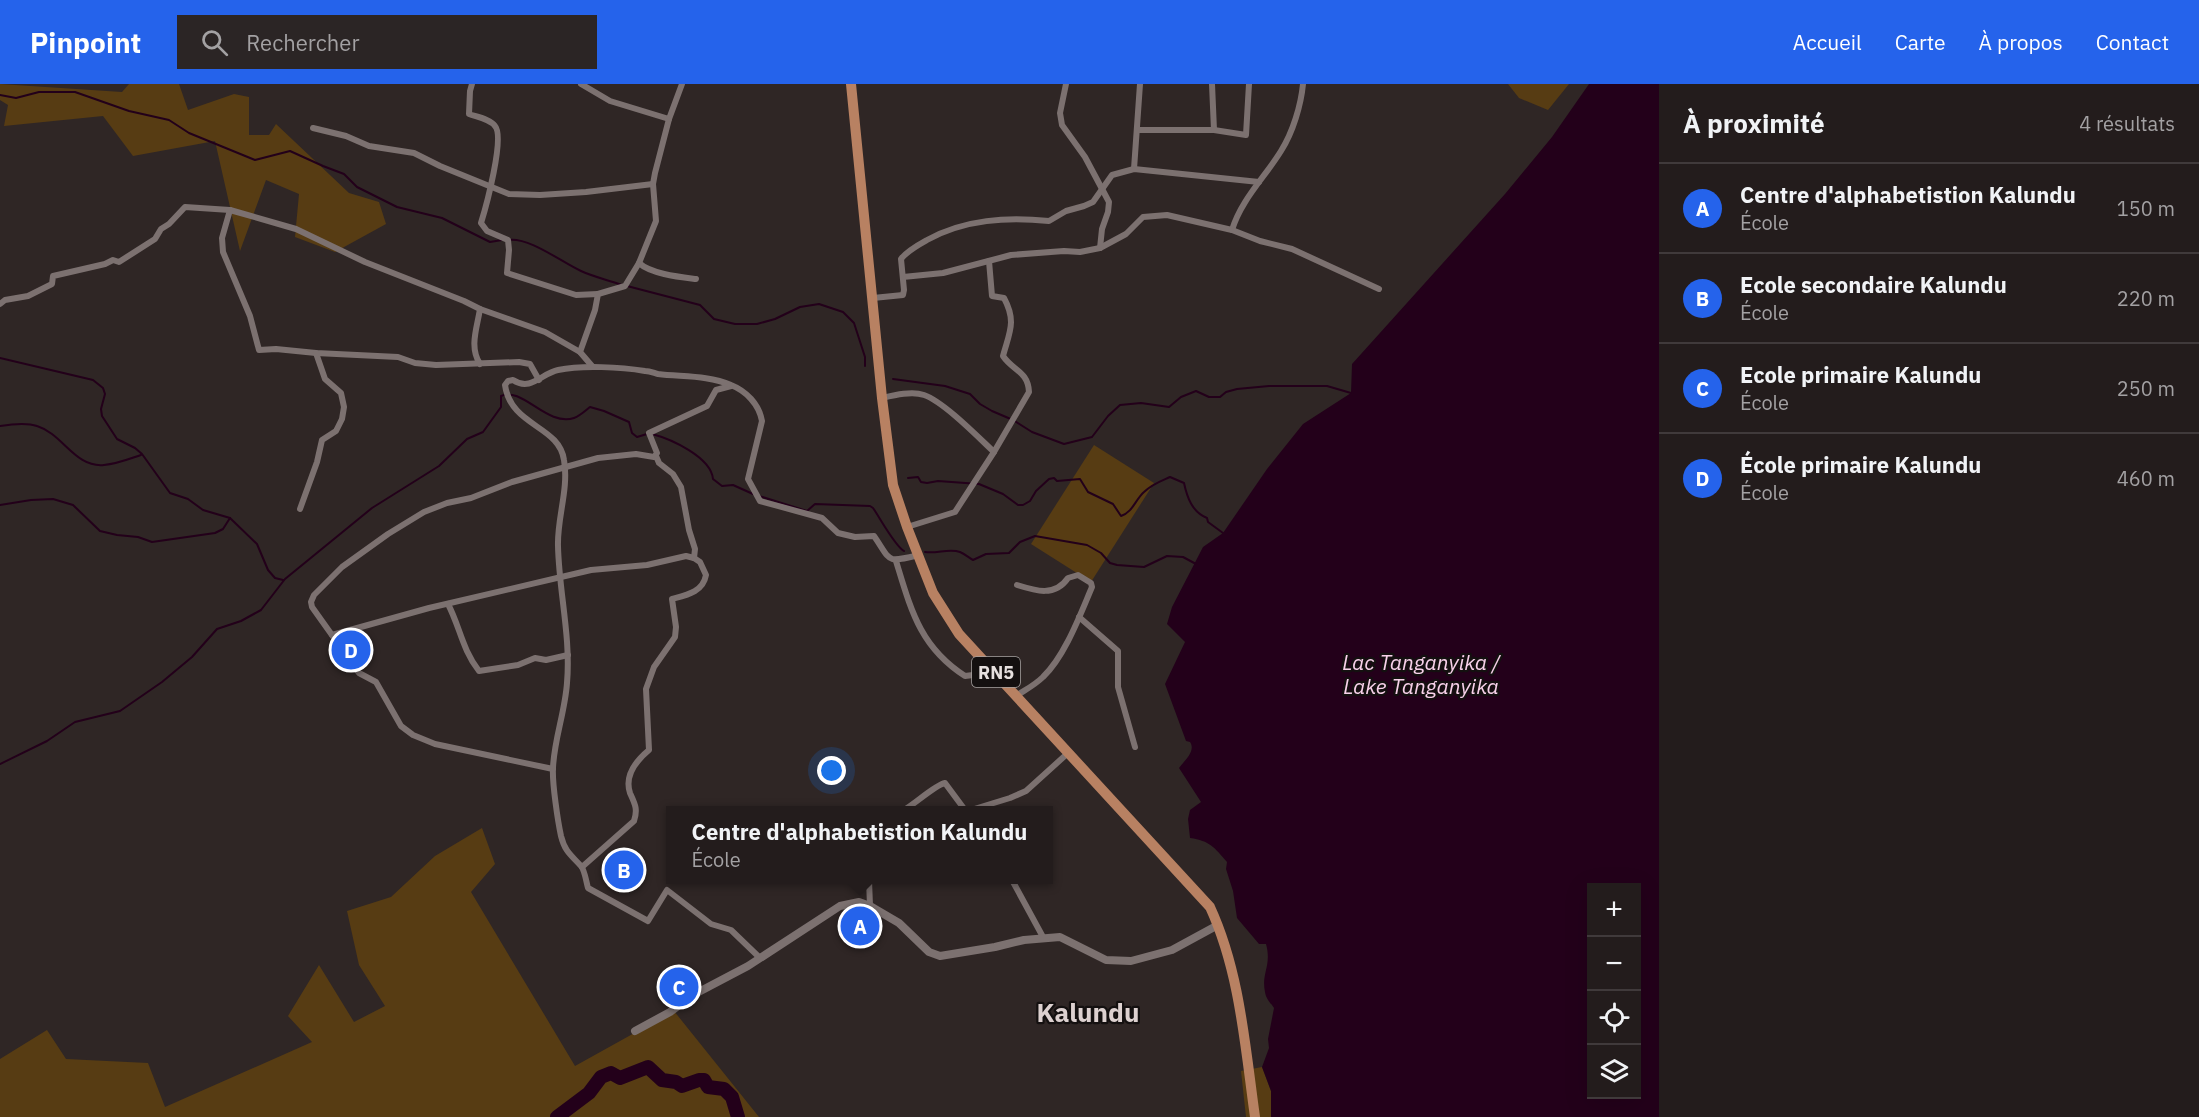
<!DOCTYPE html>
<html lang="fr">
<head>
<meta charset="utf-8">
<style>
  :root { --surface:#231c1c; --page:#2b2525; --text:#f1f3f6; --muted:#a3a1a3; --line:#403a3b; --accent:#2563eb }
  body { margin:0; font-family:"IBM Plex Sans",sans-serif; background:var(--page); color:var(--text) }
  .controls { position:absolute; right:18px; bottom:18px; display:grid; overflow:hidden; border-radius:0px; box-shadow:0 6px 24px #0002 }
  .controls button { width:54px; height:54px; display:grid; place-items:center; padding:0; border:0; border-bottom:2px solid var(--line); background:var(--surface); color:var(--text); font:30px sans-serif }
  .you { position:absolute; left:832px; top:687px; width:21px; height:21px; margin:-15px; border:4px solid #fff; border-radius:50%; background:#1a73e8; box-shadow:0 0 0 9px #1a73e833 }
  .badge { display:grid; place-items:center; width:39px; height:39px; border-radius:50%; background:var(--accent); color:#fff; font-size:20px; font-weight:700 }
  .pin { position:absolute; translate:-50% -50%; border:3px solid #fff; box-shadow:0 2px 6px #0006 }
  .popup { position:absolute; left:666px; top:722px; width:387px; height:78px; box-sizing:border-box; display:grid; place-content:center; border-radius:0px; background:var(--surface); filter:drop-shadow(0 2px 4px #0005); font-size:20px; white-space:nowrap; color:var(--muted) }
  .popup b { font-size:22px; color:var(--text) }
  .popup::after { content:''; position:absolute; left:50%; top:100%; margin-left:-12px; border:12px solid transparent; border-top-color:var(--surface) }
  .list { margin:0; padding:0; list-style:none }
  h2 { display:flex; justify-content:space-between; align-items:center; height:78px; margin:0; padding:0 24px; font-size:26px }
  h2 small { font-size:20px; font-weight:400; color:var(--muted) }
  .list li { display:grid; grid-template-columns:39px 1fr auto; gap:18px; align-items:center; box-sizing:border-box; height:90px; padding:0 24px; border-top:2px solid var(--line) }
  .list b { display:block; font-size:22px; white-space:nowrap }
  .list p { margin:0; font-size:20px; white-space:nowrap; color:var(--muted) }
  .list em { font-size:20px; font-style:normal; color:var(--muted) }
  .icon { flex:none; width:33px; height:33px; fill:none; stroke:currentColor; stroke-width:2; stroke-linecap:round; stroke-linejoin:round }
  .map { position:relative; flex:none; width:1659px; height:1033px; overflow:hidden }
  header { display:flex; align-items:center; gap:36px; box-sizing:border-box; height:84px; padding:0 30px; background:var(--accent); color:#fff }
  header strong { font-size:28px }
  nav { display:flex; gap:33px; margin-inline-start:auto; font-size:21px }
  .search { width:420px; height:54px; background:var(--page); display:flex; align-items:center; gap:15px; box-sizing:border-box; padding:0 21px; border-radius:0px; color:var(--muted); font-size:22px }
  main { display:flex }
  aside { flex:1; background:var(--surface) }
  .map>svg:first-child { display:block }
  .green { fill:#573c13 }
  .water { fill:#23001a; fill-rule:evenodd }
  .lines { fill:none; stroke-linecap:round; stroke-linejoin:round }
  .stream { stroke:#23001a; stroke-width:2 }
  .river { stroke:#23001a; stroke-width:14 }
  .minor { stroke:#7c7170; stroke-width:6 }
  .tertiary { stroke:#7c7170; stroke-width:8 }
  .trunk { stroke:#b88162; stroke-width:10 }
  .labels { text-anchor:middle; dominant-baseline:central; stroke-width:4.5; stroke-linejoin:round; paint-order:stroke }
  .shield { fill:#141010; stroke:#a7a2a1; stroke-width:1.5 }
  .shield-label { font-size:18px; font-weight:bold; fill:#e6e0df }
  .water-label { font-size:21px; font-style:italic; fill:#f8d1ea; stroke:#141010 }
  .district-label { font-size:26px; font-weight:bold; fill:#ddd1d0; stroke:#141010 }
</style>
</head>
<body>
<header>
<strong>Pinpoint</strong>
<div class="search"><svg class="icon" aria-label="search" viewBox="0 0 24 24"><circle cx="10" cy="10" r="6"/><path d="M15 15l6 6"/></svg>Rechercher</div>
<nav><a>Accueil</a><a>Carte</a><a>À propos</a><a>Contact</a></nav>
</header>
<main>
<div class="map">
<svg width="1659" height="1033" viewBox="0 0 1659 1033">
  <rect width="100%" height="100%" fill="#2f2625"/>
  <g class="green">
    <path d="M 0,0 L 122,8 L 129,0 L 179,0 L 188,26 L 234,10 L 249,13 L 249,51 L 269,51 L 276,40 L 349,109 L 379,118 L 386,140 L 335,168 L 295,153 L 299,110 L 266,96 L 240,167 L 215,57 L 133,72 L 103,32 L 4,42 L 8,21 L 0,16 Z"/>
    <path d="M 1508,0 L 1569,0 L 1548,26 L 1519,14 Z"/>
    <path d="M 1094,361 L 1154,399 L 1091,498 L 1031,460 Z"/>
    <path d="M 482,744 L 495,780 L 471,808 L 575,982 L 674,927 L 759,1033 L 0,1033 L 0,975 L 47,946 L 66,975 L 148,979 L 165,1023 L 312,958 L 288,932 L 319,881 L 354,938 L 385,922 L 359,881 L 347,827 L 391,813 L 435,772 Z"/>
    <path d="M 1262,983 L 1271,1007 L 1271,1033 L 1246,1033 L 1241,987 Z"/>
  </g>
  <path class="water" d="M 1589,0 L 1659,0 L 1659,1033 L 1271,1033 L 1271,1007 L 1262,983 L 1269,964 L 1268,955 L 1274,924 C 1270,918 1266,915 1265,908 C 1261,889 1272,882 1266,860 L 1259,860 L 1237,834 L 1233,807 L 1226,785 L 1227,778 C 1214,763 1210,757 1190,754 L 1188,735 L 1190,726 L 1201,718 L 1179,684 C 1185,676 1196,667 1190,658 L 1186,657 L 1165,600 L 1185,558 L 1167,540 L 1172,523 L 1203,463 L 1223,449 L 1267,385 L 1303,340 L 1351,309 L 1352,280 L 1505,110 L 1552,53 ZM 1592,804 L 1636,804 L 1636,1010 L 1592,1010 Z"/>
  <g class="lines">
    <g class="stream">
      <path d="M 0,11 L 16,14 L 39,8 L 75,8 L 129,27 L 169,36 L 189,49 L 255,76 L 290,67 L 323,82 L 344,90 L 357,103 L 397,123 L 442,134 L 490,158 L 502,156"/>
      <path d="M 508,156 C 530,153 561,178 581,187 C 594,193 608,196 622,201"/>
      <path d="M 627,202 L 700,221 L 714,235 L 735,240 L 757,240 L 775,235 L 800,223 L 819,220 L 843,228 L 854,239 L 865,273 L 865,282"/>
      <path d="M 0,274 L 93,296 L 103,304 L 105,310 L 101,325 L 102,332 L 117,355 L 135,364 L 142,370 L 170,409 L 188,415 L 203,426 L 230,434 L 257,460 L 268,486 L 275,494 L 283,496"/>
      <path d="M 893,295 L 945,302 L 970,310 L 980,320 L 992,327 L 1013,336 L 1032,348 L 1064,360 L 1092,353 L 1108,332 L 1120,321 L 1141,319 L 1169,323 L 1181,313 L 1196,307 L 1209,313 L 1220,313 L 1226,308 L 1237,305 L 1269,302 L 1327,302 L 1351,309"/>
      <path d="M 0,342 C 12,340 26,338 37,342 C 63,350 75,384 104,381 C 117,380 129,375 141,371"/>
      <path d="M 652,350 C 671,355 711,373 713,395 L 722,402 L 733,401 L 753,410 L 807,427 L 815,420 L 870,422 L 873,424 C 880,434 895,462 904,467"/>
      <path d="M 908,394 L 918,393 L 921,398 L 927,399 L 938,397 L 979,400 L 1003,410 L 1018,421 L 1023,421 L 1030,417 L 1036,407 L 1049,395 L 1054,394 L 1057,397 L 1080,395 L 1088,408 L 1113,420 L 1121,432 C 1133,428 1135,416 1144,408 C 1152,400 1161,397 1170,393 L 1184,399 C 1187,413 1192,428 1207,434 L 1208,438 L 1223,449"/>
      <path d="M 0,421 L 31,416 L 53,415 L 73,421 L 100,447 L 117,451 L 138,453 L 152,458 L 215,449 L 223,445 L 230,434"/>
      <path d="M 925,468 C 937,470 949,464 960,468 C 965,470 969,474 973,476 L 986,470 L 1009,469 L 1020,458 L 1035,452 L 1087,461 L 1101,469 L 1110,479 L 1117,481 L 1144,483 L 1167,472 L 1183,473 L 1196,480"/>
      <path d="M 0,680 L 47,657 L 75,638 L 120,627 L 162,598 L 192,573 L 217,545 L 241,537 L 261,526 L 285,495 L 372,424 L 439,382 L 467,355 L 483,348 L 501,323 L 501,312 C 522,302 547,343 574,334 C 580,332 585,327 590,323 L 604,327 L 629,338 L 632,349 L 637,353 L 647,350"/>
    </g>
    <path class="river" d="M 557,1033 L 589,1009 L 601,993 L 611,989 L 620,994 L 648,983 L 662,996 L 676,998 L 682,1002 L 699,996 L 704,996 L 708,1003 L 724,1005 L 732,1013 L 738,1033"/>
    <g class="minor">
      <path d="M 472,0 L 470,7 L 469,30 C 477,33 490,35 495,42 C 505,53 486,123 481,139 L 487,147 L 508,156 L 509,166 L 507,189 L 576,211 L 598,210"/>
      <path d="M 581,0 L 610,17 L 669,35"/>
      <path d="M 1066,0 L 1060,29 L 1062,41 L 1085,73 L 1109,118 L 1108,128 L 1102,145 L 1100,164"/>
      <path d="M 313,44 L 346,52 L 369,62 L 414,69 L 440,82 L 509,110 L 540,111 L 586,108 L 653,100"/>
      <path d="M 1137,46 L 1214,46 L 1212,0"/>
      <path d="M 1214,46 L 1246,51 L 1249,0"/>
      <path d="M 1134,85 L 1140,0"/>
      <path d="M 230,126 L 222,154 L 223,168 L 250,232 L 259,266 L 276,265 L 316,269 L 398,273 L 415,279 L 436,281 L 519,278 L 530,280 L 539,296"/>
      <path d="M 1232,146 C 1241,116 1265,93 1281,67 C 1293,48 1301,21 1303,0"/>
      <path d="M 989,177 L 992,212 L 1004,214 C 1017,238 1009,249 1003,272 C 1013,287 1028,287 1029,308 L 994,368"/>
      <path d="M 639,179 C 651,190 680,193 696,195"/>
      <path d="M 903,193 L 943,189 L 1011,171 L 1064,167 L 1080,168 L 1100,164 L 1126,150 L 1143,133 L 1167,131 L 1232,146 L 1260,157 L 1292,165 L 1379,205"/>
      <path d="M 873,214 L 903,211 L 904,206 L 901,175 C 907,167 918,161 927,156 C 965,135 1007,133 1049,137 L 1066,127 L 1084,122 L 1093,118 L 1112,91 L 1134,85 L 1259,98"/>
      <path d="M 0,220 L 5,216 L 28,212 L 52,200 L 53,192 L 105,180 L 113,176 L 119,178 L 155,155 L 161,145 L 169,140 L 185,123 L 230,126 L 296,145 L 365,178 L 464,217 L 480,225 C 477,244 469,263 480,280"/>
      <path d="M 480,225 L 545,248 L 580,268"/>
      <path d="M 592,282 L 580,268 L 595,226 L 598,210 L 625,202 L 639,179 L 656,137 L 653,100 L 655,89 L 669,35 L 682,0"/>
      <path d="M 882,314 C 895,311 912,307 924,311 C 944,318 978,353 994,368 L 955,428 L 907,443"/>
      <path d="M 656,372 L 659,379 L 673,390 L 681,403 L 689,446 L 695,465 L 694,474"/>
      <path d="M 300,425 L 317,378 L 322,356 L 336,347 L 342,335 L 344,323 L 341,309 L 325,295 L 316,269"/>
      <path d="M 896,477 C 911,526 920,563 965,592 L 973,591 L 986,577"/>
      <path d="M 448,520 C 460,543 462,565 479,587 L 518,581 L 535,574 L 546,576 L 568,571"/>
      <path d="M 1079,533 L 1118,567 L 1118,603 L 1135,663"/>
      <path d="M 332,551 L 429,524 L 591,486 L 647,481 L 686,472 L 694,474 L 700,478 L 706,491 C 703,508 687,511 672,515 L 676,543 L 675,553 L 654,583 L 646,605 L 649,666 C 637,676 624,691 630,709 C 635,720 638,725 634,737 L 582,783"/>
      <path d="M 1016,612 C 1025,606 1035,601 1043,593 C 1065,572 1080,531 1092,503 L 1091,499 L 1078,491 L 1068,494 C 1055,513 1036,507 1017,501"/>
      <path d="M 553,685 L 435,660 L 413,651 L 401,642 L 376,598 L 359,589 L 312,523 L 311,518 L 314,511 L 342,483 L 388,450 L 424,428 L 447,419 L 471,414 L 512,398 L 598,374 L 636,370 L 654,373 L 657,369 L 649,349 L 707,322 L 716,306 L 731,302"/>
      <path d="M 904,726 C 915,720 935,701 945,699 L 965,726"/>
      <path d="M 971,726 L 1010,714 L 1026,707 L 1068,669"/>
      <path d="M 869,796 L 870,822"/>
      <path d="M 1012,796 L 1043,853"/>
      <path d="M 760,874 L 731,846 L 711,840 L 667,806 L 648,837 L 588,804 C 586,797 585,787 581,782 C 571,771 565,768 561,752 C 558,738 552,699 553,684 C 554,656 565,628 567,599 C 571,553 559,508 558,462 C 557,434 569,405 564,376 C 559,341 511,343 505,301 L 508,297 L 513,296 C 531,308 542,289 558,286 C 582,281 621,283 645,287 C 650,287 654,289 658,290 C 682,293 708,291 731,301 C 746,307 759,320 762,337 L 748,395 L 760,417 L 822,434 L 838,449 L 855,453 L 874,452 C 892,478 885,479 919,471"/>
    </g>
    <path class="tertiary" d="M 635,947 L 670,928 L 691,912 L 748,882 L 840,822 L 859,818 L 870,822 L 899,839 L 929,868 L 940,872 L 995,863 L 1024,856 L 1060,853 L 1106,876 L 1131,877 L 1172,866 L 1218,841"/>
    <path class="trunk" d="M 851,0 L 882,314 L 893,401 L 907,443 L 933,509 L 959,550 L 1210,823 C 1240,888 1245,962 1255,1033"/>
  </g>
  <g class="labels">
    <rect class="shield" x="972" y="573" width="48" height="30" rx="4.5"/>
    <g class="shield-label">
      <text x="996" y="588">RN5</text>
    </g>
    <g class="water-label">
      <text x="1421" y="578">Lac Tanganyika /<tspan x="1421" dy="24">Lake Tanganyika</tspan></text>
    </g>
    <g class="district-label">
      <text x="1088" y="928">Kalundu</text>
    </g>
  </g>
</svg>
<div class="controls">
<button>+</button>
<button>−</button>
<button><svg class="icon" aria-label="locate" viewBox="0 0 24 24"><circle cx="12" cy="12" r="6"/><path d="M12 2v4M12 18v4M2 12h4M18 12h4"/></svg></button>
<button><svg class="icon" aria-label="layers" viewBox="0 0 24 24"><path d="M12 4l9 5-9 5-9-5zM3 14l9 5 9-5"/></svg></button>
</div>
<div class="you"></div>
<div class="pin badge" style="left:860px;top:842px">A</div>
<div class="popup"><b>Centre d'alphabetistion Kalundu</b>École</div>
<div class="pin badge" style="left:624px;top:786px">B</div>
<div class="pin badge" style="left:679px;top:903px">C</div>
<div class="pin badge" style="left:351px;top:566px">D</div>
</div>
<aside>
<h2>À proximité<small>4 résultats</small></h2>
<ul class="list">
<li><span class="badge">A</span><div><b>Centre d'alphabetistion Kalundu</b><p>École</p></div><em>150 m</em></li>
<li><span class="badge">B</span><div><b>Ecole secondaire Kalundu</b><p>École</p></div><em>220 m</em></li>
<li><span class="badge">C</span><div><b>Ecole primaire Kalundu</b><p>École</p></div><em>250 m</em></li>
<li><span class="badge">D</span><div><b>École primaire Kalundu</b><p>École</p></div><em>460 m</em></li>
</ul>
</aside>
</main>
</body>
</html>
